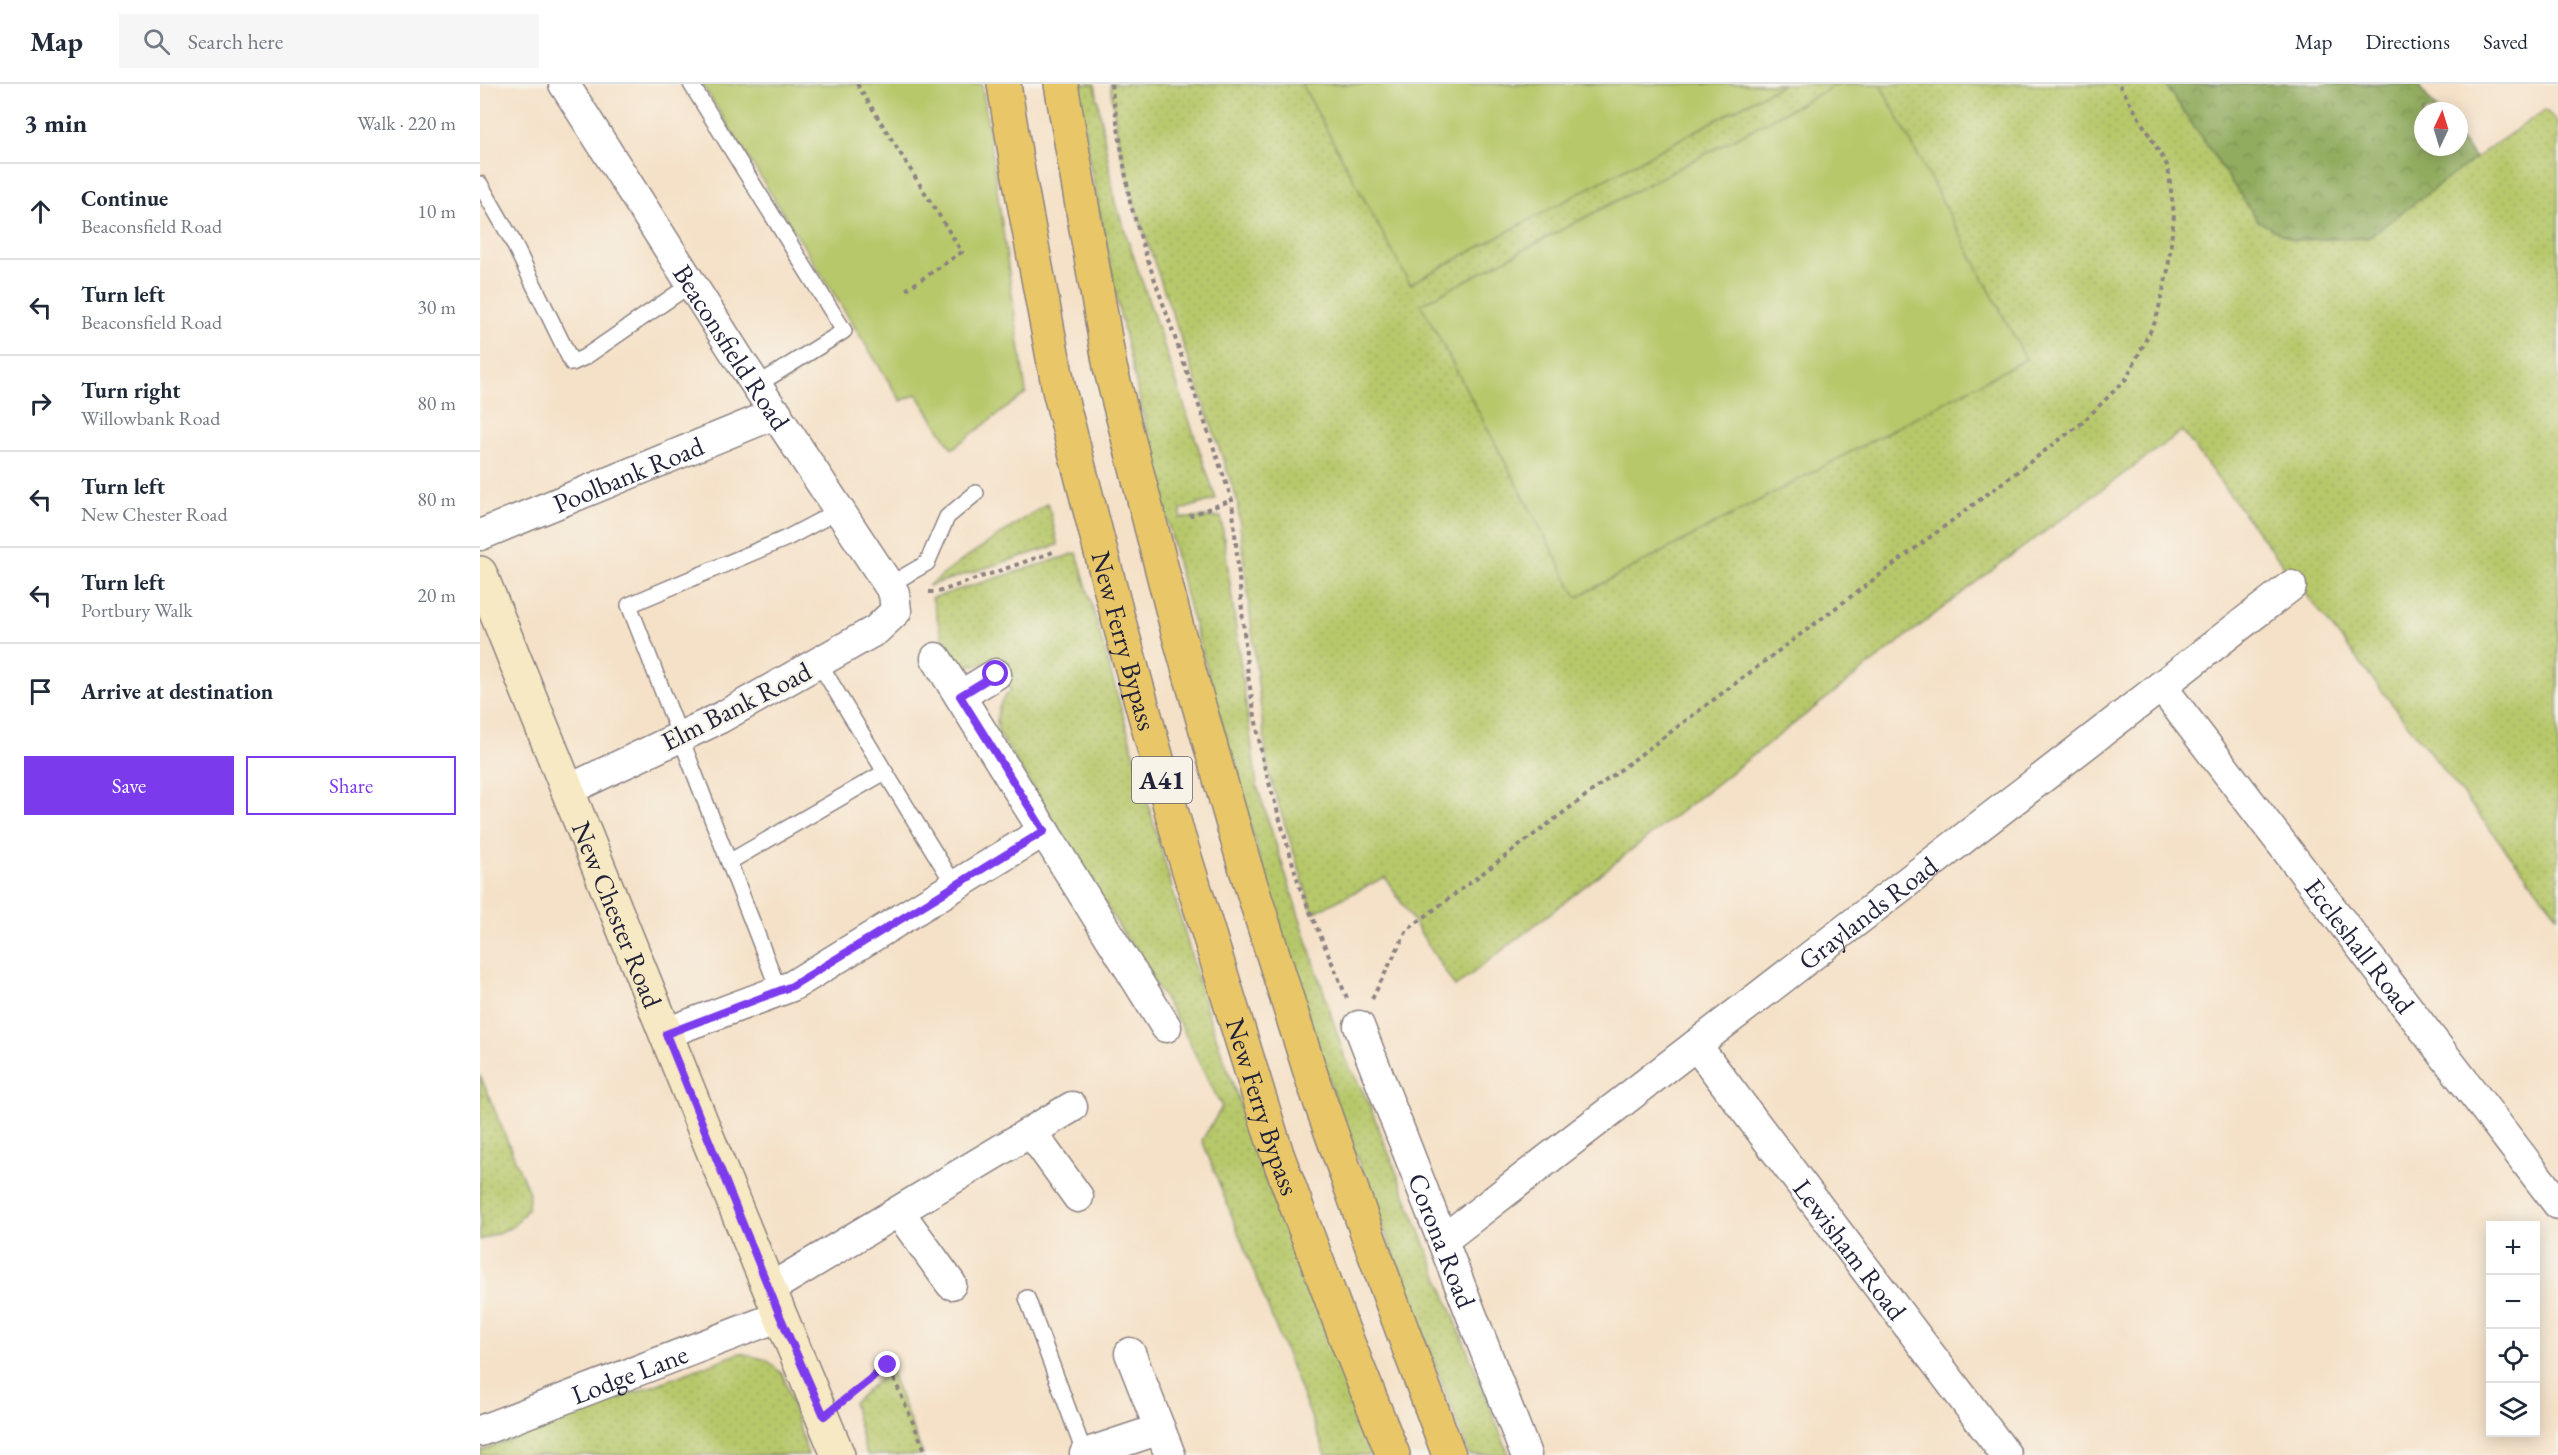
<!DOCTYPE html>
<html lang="en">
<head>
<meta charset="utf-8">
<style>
  :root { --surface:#fff; --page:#f6f6f7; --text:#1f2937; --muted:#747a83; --line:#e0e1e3; --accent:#7c3aed }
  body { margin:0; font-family:"EB Garamond",serif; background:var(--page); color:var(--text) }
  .controls { position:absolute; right:18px; bottom:18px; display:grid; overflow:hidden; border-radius:0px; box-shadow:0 3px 15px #0003 }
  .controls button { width:54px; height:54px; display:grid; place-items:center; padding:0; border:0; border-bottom:2px solid var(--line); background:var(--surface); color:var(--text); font:30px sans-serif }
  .compass { position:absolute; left:1934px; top:18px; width:54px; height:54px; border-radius:50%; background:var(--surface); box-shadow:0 3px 15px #0003; rotate:4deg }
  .stop { position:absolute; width:18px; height:18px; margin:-14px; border:4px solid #7c3aed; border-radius:50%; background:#fff }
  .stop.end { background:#7c3aed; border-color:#fff; box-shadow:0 2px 6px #0008 }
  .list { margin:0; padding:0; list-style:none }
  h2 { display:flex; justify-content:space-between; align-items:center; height:78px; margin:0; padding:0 24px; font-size:26px }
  h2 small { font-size:20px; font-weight:400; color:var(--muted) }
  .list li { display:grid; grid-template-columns:39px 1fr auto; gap:18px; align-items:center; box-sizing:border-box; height:96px; padding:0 24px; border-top:2px solid var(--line) }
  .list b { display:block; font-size:22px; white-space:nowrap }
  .list p { margin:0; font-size:20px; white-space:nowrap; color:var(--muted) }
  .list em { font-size:20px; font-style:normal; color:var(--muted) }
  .actions { display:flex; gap:12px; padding:18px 24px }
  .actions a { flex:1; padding:14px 0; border:2px solid var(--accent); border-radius:0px; text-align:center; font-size:21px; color:var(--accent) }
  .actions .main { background:var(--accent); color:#fff }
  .icon { flex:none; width:33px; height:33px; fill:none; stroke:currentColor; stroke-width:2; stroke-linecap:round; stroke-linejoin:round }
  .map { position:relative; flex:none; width:2078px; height:1371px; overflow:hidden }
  header { display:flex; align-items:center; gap:36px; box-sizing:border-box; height:84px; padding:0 30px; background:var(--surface); border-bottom:2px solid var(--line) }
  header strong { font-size:28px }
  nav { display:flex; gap:33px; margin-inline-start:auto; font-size:21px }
  .search { width:420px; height:54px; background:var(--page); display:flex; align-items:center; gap:15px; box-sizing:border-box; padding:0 21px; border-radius:0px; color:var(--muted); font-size:22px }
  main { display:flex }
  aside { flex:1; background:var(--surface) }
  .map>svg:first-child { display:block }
  .grass { fill:url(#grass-dots); stroke:#6c7553; stroke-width:1.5 }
  .forest { fill:url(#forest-crowns); stroke:#5a674d; stroke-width:1.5 }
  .garden { fill:#b7c86b; stroke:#6c7553; stroke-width:1.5 }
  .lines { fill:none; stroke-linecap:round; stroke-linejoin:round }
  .lane-casing { stroke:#8c8282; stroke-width:18 }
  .street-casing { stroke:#8c8282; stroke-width:33 }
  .secondary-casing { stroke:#8c8282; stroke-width:36 }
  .highway-casing { stroke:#8c8282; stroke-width:36 }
  .path { stroke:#8c8282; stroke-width:4; stroke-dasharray:4.5 4.5; stroke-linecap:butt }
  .lane { stroke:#fff; stroke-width:15 }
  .street { stroke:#fff; stroke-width:30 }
  .secondary { stroke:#f6e9c3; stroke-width:33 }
  .highway { stroke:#e9c769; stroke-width:33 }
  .route { stroke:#7c3aed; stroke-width:8 }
  .labels { text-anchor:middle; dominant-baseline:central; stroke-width:4.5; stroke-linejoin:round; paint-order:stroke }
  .shield { fill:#f7f3e8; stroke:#62616f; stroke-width:1.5 }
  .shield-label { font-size:26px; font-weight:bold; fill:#22223b }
  .street-label { font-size:27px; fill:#22223b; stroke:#f7f3e8 }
</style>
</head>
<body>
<header>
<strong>Map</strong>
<div class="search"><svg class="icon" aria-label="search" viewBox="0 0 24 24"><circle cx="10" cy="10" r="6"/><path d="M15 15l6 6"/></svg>Search here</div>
<nav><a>Map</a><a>Directions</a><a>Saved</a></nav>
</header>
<main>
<aside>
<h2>3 min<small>Walk · 220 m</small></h2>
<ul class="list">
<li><svg class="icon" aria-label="ahead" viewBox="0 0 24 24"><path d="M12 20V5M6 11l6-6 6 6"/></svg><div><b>Continue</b><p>Beaconsfield Road</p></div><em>10 m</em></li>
<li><svg class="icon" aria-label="left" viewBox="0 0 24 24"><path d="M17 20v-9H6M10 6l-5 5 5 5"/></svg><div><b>Turn left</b><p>Beaconsfield Road</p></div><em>30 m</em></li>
<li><svg class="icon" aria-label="right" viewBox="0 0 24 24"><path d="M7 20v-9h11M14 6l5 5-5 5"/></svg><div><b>Turn right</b><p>Willowbank Road</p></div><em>80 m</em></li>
<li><svg class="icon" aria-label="left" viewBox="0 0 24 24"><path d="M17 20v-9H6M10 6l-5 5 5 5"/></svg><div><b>Turn left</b><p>New Chester Road</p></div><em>80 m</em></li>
<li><svg class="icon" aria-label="left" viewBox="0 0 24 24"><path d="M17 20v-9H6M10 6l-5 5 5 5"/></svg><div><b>Turn left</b><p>Portbury Walk</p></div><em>20 m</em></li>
<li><svg class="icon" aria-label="arrive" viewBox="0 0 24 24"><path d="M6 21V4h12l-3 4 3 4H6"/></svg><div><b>Arrive at destination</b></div></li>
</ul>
<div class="actions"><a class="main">Save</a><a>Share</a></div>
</aside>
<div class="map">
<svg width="2078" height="1371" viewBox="0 0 2078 1371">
  <defs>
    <pattern id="grass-dots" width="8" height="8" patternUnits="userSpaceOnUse" patternTransform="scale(1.5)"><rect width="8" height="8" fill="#b7c86b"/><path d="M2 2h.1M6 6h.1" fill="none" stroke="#9dac5e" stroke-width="1.8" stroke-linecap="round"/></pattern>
    <pattern id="forest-crowns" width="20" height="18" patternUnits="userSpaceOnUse" patternTransform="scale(1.5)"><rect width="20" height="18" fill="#91ac5f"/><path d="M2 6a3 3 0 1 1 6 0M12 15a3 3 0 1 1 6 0" fill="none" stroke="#768c50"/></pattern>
  </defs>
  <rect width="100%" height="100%" fill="#f7f3e8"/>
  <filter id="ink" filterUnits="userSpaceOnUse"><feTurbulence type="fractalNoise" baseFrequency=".0167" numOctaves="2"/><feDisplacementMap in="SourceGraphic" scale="12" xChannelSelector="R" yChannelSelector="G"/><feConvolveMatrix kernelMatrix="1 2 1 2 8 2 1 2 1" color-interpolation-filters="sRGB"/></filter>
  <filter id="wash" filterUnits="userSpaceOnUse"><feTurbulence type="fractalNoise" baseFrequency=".008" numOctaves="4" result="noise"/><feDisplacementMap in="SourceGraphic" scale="24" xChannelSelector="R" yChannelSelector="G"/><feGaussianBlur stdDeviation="1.35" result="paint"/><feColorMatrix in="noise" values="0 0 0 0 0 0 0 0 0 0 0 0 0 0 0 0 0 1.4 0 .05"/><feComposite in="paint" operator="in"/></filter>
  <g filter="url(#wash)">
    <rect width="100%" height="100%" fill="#f5e1c8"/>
    <g class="grass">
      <path d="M 598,0 L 615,0 L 635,118 L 736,415 L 701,426 L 701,434 L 741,433 L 777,702 L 865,974 L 887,1015 L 1029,1371 L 989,1371 L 856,1018 L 790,813 L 698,482 L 638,221 L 609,75 Z"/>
      <path d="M 630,0 L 1937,0 L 1958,27 L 1943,27 L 1943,63 L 1979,63 L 1979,54 L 1995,74 L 2065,26 L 2078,38 L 2078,832 L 1783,455 L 1702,347 L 1504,492 L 975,903 L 905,793 L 833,829 L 788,687 L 757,415 L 653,117 L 638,56 Z"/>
      <path d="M 568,419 L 578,461 L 448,502 L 488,472 Z"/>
      <path d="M 597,469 L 727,927 L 789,1103 L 894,1371 L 846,1371 L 722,1056 L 742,1023 L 700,940 L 518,648 C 515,631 518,618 531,606 L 513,576 C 465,598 462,548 452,514 Z"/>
      <path d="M 0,991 L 49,1109 L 48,1125 L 32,1143 L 0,1156 Z"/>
      <path d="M 260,1269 L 287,1276 L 303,1291 L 328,1371 L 0,1371 L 0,1367 Z"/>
      <path d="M 410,1286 L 443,1371 L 388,1371 L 385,1366 L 373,1319 Z"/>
    </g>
    <path class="forest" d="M 1685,0 L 1937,0 L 1958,27 L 1943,27 L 1943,63 L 1979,63 L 1979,54 L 1995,74 L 1888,154 L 1813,156 L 1778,137 Z"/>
    <g class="garden">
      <path d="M 222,0 L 502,0 L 546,309 L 472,365 L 437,310 L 421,317 Z"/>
      <path d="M 822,0 L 1303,0 L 930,200 Z"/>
      <path d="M 1358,0 L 1400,0 L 1546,275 L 1097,513 L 941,220 Z"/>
    </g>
  </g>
  <g filter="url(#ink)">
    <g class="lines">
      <defs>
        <g id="lane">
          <path d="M 211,0 L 364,247 L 277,301"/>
          <path d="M 0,100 L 31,154 L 92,279 L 105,273 L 211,200"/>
          <path d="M 409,501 L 447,479 L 467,433 L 496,409"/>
          <path d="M 339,579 L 405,688"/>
          <path d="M 249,778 L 405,688 L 475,802"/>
          <path d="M 299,907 L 149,521 L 307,454 L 360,426"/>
          <path d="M 547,1214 L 605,1371"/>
        </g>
        <g id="street">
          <path id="s1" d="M 84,0 L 261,278 L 414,509 L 416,527 L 396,546 L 240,634 L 88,706"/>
          <path id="s2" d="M 0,451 L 297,329"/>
          <path d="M 456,574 L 686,943"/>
          <path id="s3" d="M 1681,602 L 2078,1120"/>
          <path d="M 480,612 L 516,590"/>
          <path id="s4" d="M 879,942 L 1046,1371"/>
          <path d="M 186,949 L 312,902 L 564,747"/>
          <path id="s5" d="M 1216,961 L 1526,1371"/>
          <path d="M 551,1048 L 598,1113"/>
          <path d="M 419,1128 L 471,1200"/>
          <path id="s6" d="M 963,1156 L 1811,502"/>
          <path d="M 289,1205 L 592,1023"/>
          <path d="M 650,1269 L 690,1371"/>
          <path id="s7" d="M 0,1347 L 300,1232"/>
          <path d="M 605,1370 L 680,1345"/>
        </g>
        <g id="secondary">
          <path id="s8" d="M 0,489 L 258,1129 L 358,1371"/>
        </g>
        <g id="highway">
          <path id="s9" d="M 524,0 L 538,87 L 579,306 L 638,534 L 698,751 L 797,1070 L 864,1249 L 913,1371"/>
          <path d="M 581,0 L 630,283 L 698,548 L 764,779 L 834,1000 L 911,1216 L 969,1371"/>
        </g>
      </defs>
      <use href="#lane" class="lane-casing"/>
      <use href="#street" class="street-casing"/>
      <use href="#secondary" class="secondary-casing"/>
      <use href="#highway" class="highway-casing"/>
      <g class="path">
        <path d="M 377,0 L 482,168 L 424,207"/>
        <path d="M 631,0 L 650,118 L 666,171 L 752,416 L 768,592 L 783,678 L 820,804 L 867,914"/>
        <path d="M 709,432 L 752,416"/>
        <path d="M 449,508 L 458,508 L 576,467"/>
        <path d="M 892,915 L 927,846 L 1602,339 L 1646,295 L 1676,236 L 1688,186 L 1694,131 L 1688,83 L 1639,0"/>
        <path d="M 370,1311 L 408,1281 L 447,1371"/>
      </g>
      <use href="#lane" class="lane"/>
      <use href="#street" class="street"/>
      <use href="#secondary" class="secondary"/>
      <use href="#highway" class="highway"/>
    </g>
  </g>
  <g class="lines" filter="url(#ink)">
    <path class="route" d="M 408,1281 L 344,1332 L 300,1232 L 186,950 L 312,902 L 564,747 L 480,612 L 516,590"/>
  </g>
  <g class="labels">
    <rect class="shield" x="652" y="673" width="60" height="46" rx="4.5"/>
    <g class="shield-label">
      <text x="682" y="696">A41</text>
    </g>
    <g class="street-label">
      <text stroke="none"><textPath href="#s1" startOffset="312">Beaconsfield Road</textPath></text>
      <text stroke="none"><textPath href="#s2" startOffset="160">Poolbank Road</textPath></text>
      <text stroke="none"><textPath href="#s9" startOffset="570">New Ferry Bypass</textPath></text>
      <text transform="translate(256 622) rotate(-27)">Elm Bank Road</text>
      <text stroke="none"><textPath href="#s6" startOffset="536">Graylands Road</textPath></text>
      <text stroke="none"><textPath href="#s8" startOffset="368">New Chester Road</textPath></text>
      <text stroke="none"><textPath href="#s3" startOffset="327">Eccleshall Road</textPath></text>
      <text stroke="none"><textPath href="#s9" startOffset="1056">New Ferry Bypass</textPath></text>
      <text stroke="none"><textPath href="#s4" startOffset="230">Corona Road</textPath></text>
      <text stroke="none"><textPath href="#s5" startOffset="256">Lewisham Road</textPath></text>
      <text stroke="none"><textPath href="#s7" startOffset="160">Lodge Lane</textPath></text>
    </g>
  </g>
</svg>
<div class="controls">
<button>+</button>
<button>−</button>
<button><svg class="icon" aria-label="locate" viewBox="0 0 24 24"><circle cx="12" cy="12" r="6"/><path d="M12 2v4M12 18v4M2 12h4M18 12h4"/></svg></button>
<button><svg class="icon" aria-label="layers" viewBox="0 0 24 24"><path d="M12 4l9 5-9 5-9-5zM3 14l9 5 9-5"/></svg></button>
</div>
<svg class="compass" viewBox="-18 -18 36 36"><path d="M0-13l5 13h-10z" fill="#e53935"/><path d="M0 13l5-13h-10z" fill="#747a83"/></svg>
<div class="stop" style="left:516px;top:590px"></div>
<div class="stop end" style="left:408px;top:1281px"></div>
</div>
</main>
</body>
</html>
